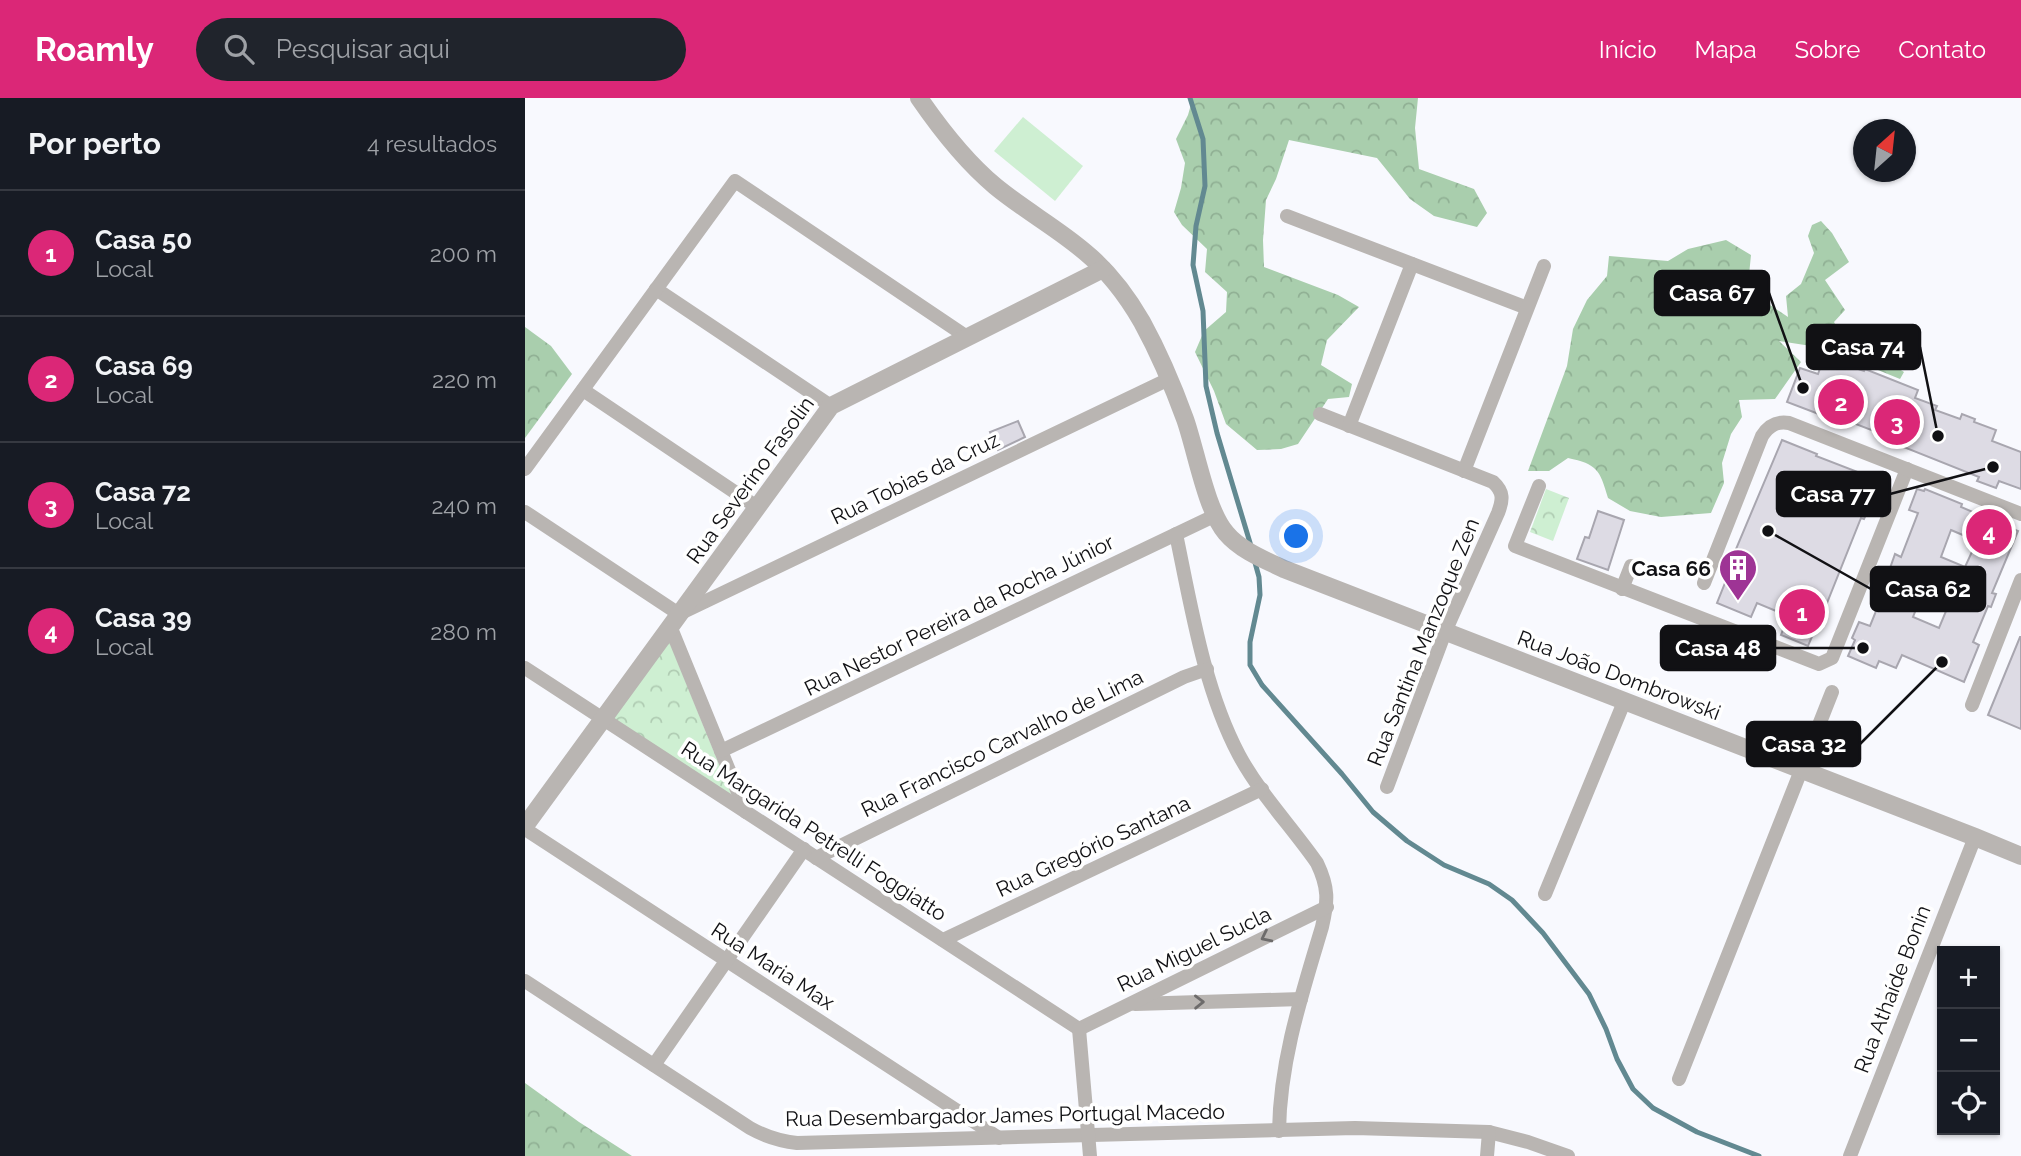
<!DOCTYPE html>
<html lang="pt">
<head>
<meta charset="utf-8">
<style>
  :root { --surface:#171b24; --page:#20242c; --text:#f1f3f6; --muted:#9ea1a6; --line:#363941; --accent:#db2777 }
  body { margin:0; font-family:Raleway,sans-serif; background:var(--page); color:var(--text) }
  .controls { position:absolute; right:21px; bottom:21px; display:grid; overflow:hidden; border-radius:0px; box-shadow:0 2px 5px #0004 }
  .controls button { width:63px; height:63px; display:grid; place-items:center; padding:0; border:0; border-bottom:2px solid var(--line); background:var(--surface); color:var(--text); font:35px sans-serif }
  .compass { position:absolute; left:1328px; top:21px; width:63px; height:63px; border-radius:50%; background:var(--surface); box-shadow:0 2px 5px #0004; rotate:27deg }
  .you { position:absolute; left:772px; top:439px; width:24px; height:24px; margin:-18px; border:5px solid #fff; border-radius:50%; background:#1a73e8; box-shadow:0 0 0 10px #1a73e833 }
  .badge { display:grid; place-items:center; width:46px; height:46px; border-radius:50%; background:var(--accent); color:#fff; font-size:23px; font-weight:700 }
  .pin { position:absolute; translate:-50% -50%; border:4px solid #fff; box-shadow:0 2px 7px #0006 }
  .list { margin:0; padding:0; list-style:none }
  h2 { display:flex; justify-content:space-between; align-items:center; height:91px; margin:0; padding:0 28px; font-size:30px }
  h2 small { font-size:23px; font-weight:400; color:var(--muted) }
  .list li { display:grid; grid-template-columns:46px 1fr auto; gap:21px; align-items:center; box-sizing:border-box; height:126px; padding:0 28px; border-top:2px solid var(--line) }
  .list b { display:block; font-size:26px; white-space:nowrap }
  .list p { margin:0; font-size:23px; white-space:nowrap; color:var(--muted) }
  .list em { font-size:23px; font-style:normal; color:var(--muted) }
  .icon { flex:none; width:38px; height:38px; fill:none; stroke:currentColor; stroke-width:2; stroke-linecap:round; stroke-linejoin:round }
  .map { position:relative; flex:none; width:1496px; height:1058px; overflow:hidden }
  header { display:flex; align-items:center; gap:42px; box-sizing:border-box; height:98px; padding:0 35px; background:var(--accent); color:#fff }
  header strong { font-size:33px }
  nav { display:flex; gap:38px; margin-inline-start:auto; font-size:24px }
  .search { width:490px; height:63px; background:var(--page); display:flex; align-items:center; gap:18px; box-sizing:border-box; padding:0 24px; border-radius:38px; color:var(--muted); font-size:26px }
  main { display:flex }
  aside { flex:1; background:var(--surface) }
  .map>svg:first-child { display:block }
  .forest { fill:url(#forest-crowns) }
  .park { fill:url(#park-crowns) }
  .garden { fill:#ceefd2 }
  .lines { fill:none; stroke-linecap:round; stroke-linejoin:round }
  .stream { stroke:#628991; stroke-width:5 }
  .building { fill:#dddbe4; stroke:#a8a6af; stroke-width:2; fill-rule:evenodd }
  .minor { stroke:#b9b5b2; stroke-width:14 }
  .tertiary { stroke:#b9b5b2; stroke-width:18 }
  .oneway { stroke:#6d6b6b }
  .labels { text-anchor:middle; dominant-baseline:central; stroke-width:7; stroke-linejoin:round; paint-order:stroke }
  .street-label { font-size:21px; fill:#111114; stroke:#fff }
  .poi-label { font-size:21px; font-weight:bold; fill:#111114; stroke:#fff; text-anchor:end }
  .leader { fill:none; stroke:#111114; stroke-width:2.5 }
  .callout-dot { fill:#111114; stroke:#fff; stroke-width:2.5 }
  .callout { fill:#111114; stroke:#111114; stroke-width:2.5 }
  .callout-label { font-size:23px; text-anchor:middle; font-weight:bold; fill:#fff }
</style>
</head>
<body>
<header>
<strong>Roamly</strong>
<div class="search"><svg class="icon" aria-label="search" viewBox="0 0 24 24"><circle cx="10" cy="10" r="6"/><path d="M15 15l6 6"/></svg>Pesquisar aqui</div>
<nav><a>Início</a><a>Mapa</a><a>Sobre</a><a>Contato</a></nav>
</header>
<main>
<aside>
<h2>Por perto<small>4 resultados</small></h2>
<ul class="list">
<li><span class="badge">1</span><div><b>Casa 50</b><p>Local</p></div><em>200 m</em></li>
<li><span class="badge">2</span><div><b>Casa 69</b><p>Local</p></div><em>220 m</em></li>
<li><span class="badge">3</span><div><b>Casa 72</b><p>Local</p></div><em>240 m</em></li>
<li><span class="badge">4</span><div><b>Casa 39</b><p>Local</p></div><em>280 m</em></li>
</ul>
</aside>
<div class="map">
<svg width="1496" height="1058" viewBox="0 0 1496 1058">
  <defs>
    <pattern id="forest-crowns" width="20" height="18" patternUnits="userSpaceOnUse" patternTransform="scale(1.75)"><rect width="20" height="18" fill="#a9cead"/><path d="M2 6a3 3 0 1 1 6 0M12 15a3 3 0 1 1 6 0" fill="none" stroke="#90b094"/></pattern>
    <pattern id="park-crowns" width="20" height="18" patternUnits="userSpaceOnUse" patternTransform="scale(1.75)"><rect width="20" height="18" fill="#ceefd2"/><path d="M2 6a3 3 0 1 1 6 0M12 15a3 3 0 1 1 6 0" fill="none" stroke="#b0ccb3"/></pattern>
  </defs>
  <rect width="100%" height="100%" fill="#f8f9fe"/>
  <g class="forest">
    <path d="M 663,0 L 893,0 L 890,30 L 894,71 L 949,91 L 962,115 L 952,129 L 909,118 L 885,101 L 852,60 L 764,42 L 751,81 L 741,102 L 738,142 L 739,169 L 813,197 L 834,209 L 802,242 L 796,267 L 827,286 L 824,299 L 803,301 L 773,346 L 756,351 L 732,352 L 701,326 L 689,293 L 670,254 L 679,233 L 701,214 L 702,194 L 680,174 L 682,151 L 657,127 L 649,114 L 656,90 L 660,65 L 651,41 L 663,17 L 667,3 Z"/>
    <path d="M 1296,123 L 1307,135 L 1324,164 L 1300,182 L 1320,212 L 1309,224 L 1321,248 L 1343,260 L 1353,254 L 1366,256 L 1368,267 L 1379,274 L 1375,281 L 1299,250 L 1254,243 L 1276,264 L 1250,301 L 1214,302 L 1217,319 L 1206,336 L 1197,365 L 1199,385 L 1186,415 L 1136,419 L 1105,413 L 1083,400 C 1075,372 1072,366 1043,360 L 1024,373 L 1003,373 L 1042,268 L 1048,231 L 1062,202 L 1082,178 L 1084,158 L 1143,163 L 1163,151 L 1201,142 L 1226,157 L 1224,177 L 1242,205 L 1263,219 L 1261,198 L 1276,186 L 1289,155 L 1283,138 L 1287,127 Z"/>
    <path d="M 0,229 L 26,248 L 47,276 L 0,340 Z"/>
    <path d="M 0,985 L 54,1024 L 107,1058 L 0,1058 Z"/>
  </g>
  <g class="park">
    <path d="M 1021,391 L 1044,400 L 1028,443 L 1005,434 Z"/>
    <path d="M 143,540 L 209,703 L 86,619 Z"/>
  </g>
  <path class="garden" d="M 498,19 L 558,68 L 530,103 L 469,53 Z"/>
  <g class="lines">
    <g class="stream">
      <path d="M 665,0 L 678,41 L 680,88 L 671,128 L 668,167 L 678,213 L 681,288 L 692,335 L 726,448"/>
      <path d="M 729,461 L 734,479 L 735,497 L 725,544 L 725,567 L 737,587 L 817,676 L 848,714 L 882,743 L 919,767 L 964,786 L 987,802 L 1018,835 L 1064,896 L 1081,931 L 1092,961 L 1108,991 L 1128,1010 L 1172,1034 L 1234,1058"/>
    </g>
  </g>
  <g class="building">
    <path d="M 1299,259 L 1339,273 L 1340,271 L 1393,292 L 1390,300 L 1412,308 L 1410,312 L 1435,321 L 1437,316 L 1450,321 L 1449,324 L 1471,332 L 1467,343 L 1496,354 L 1496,391 L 1474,383 L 1471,390 L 1452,383 L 1454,379 L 1356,340 L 1357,336 L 1318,321 L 1317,324 L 1299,318 L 1262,304 L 1275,270 L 1293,276 Z"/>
    <path d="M 493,323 L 500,339 L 473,352 L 465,334 Z"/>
    <path d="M 1257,342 L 1292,356 L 1291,358 L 1356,383 L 1339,421 L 1336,420 L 1292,530 L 1291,529 L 1283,548 L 1256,537 L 1263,518 L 1232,505 L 1226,519 L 1192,505 L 1208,465 L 1206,465 L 1211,451 Z"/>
    <path d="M 1392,391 L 1399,393 L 1400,391 L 1437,406 L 1436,409 L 1493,433 L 1467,495 L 1471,496 L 1466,509 L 1463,508 L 1448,544 L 1454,547 L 1439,584 L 1377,557 L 1371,570 L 1354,563 L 1351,570 L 1323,558 L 1330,542 L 1327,540 L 1334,524 L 1345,528 L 1360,491 L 1355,489 L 1362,472 L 1364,473 L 1370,456 L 1376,459 L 1393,415 L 1384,412 ZM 1426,432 L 1452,443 L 1440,469 L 1416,459 ZM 1406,484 L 1429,494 L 1414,530 L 1388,519 L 1401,486 L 1404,488 Z"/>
    <path d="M 1073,413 L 1099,422 L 1083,472 L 1052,461 L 1060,439 L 1064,440 Z"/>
    <path d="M 1495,539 L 1496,539 L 1496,631 L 1463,617 Z"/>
  </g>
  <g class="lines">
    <g class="minor">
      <path d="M 762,118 L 1002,210"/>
      <path d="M 131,191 L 306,308"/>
      <path d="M 58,292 L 232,409"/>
      <path d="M 795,316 L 968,384 C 979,394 978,402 973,415 L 920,534 L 862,689"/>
      <path d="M 824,328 L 887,166"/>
      <path d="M 0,371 L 210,83 L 442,239"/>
      <path d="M 939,373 L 1019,168"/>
      <path d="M 1014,388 L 990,448 L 1294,566 L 1307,560 L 1382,371"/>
      <path d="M 0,414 L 154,516 L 644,281"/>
      <path d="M 651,436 C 666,508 679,591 714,657 C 735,696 767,729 792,765 C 804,790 803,803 797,829 C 777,896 755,962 754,1033"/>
      <path d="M 1179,485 L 1237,338 C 1244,327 1252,323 1264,325 L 1496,416"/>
      <path d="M 1097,491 L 1106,468"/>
      <path d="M 145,528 L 221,714"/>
      <path d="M 0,570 L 554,931"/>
      <path d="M 1447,607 L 1496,482"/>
      <path d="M 196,653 L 689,418"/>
      <path d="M 0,731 L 474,1040"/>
      <path d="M 291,760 L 659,579 L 682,571"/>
      <path d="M 1020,796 L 1099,604"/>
      <path d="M 418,842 L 737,691"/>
      <path d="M 0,883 L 225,1030 C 241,1039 254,1043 272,1045 L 830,1030 L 964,1034 L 1003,1044 L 1043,1058"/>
      <path d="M 610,906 L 776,901"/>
      <path d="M 554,931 L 802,809"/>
      <path d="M 554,931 L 565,1058"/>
      <path d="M 129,967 L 279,751"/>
      <path d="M 1154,981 L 1307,594"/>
      <path d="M 962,1058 L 964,1034"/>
      <path d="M 1325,1058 L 1450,739"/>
    </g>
    <g class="tertiary">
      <path d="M 394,0 C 416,32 440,63 470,88 C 499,112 532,130 560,154 C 583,173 602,198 617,224 C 634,255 648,288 660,321 C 671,352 681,412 701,435 C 715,452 740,462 759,471 L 1450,739 L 1496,758"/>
      <path d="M 0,728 L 306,308 L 578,171"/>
    </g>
  </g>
  <defs><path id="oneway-chevron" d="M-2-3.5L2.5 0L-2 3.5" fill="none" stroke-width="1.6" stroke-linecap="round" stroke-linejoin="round" transform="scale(1.75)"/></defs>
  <g class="oneway">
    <use href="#oneway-chevron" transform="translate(741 839) rotate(154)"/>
    <use href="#oneway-chevron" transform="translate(674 904) rotate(-1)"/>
  </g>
  <defs>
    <symbol id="building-pin" viewBox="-11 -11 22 30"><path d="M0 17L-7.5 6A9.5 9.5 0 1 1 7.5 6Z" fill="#9e3495" stroke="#fff"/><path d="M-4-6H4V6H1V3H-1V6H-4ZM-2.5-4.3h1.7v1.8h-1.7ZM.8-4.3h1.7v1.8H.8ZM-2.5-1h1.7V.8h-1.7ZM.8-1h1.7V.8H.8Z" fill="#fff"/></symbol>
  </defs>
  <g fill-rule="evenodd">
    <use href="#building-pin" x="1191" y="448" width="44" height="60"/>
  </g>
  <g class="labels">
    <g class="street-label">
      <text transform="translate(390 380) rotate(-26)">Rua Tobias da Cruz</text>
      <text transform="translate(225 382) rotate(-54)">Rua Severino Fasolin</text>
      <text transform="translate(434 517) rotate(-26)">Rua Nestor Pereira da Rocha Júnior</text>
      <text transform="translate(898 544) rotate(-68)">Rua Santina Manzoque Zen</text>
      <text transform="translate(1094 577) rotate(21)">Rua João Dombrowski</text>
      <text transform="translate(477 645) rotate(-26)">Rua Francisco Carvalho de Lima</text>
      <text transform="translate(289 733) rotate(33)">Rua Margarida Petrelli Foggiatto</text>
      <text transform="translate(568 748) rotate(-25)">Rua Gregório Santana</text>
      <text transform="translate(669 851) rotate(-26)">Rua Miguel Sucla</text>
      <text transform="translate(248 868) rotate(33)">Rua Maria Max</text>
      <text transform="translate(1367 891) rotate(-69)">Rua Athaíde Bonin</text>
      <text transform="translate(480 1017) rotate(-1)">Rua Desembargador James Portugal Macedo</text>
    </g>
    <g class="poi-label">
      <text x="1186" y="470">Casa 66</text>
    </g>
  </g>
  <path class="leader" d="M1278 290L1244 195M1413 338L1395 249M1468 369L1365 396M1243 433L1346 491M1338 550L1250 550M1417 564L1335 646"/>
  <g class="callout-dot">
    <circle cx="1278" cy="290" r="7"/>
    <circle cx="1413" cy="338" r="7"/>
    <circle cx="1468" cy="369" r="7"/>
    <circle cx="1243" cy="433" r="7"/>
    <circle cx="1338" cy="550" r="7"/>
    <circle cx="1417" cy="564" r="7"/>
  </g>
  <g class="callout">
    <rect x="1130" y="173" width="114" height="44" rx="7"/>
    <rect x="1282" y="227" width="113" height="44" rx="7"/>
    <rect x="1252" y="374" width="113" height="44" rx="7"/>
    <rect x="1346" y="469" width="114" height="44" rx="7"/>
    <rect x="1136" y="528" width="114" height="44" rx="7"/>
    <rect x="1222" y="624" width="113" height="44" rx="7"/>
  </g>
  <g class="callout-label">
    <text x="1187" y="203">Casa 67</text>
    <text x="1338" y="257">Casa 74</text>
    <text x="1308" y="404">Casa 77</text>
    <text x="1403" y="499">Casa 62</text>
    <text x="1193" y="558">Casa 48</text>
    <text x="1279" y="654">Casa 32</text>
  </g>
</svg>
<div class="controls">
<button>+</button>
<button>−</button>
<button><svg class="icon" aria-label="locate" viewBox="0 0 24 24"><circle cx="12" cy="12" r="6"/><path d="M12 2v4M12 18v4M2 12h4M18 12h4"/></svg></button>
</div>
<svg class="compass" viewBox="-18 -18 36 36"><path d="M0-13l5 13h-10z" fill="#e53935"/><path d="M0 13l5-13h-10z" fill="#9ea1a6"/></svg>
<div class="you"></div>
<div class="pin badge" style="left:1277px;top:514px">1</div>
<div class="pin badge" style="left:1316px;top:304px">2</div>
<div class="pin badge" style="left:1372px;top:324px">3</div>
<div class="pin badge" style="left:1464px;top:434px">4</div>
</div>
</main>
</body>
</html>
